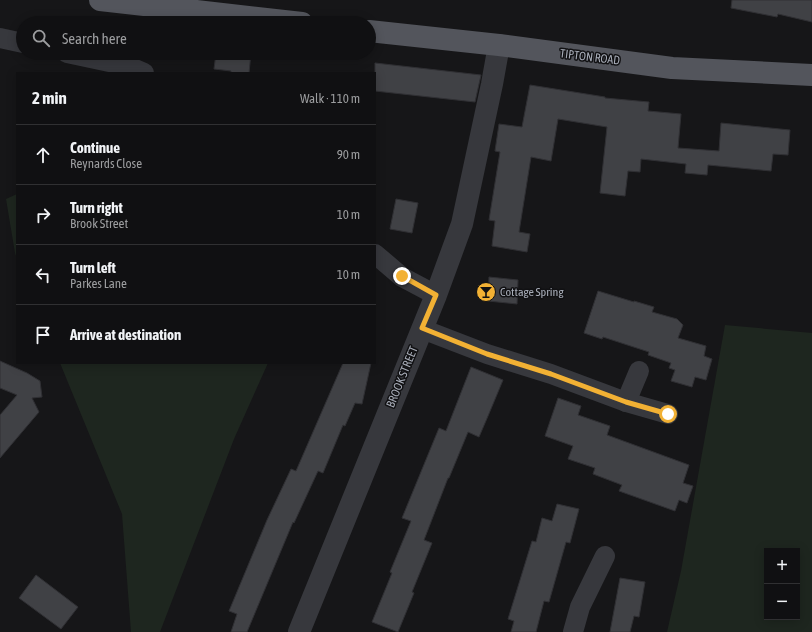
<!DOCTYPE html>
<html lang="en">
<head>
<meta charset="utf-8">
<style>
  :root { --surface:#101012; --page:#19191b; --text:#f1f3f6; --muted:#9c9d9f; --line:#303032 }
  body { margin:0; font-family:"Asap Condensed",sans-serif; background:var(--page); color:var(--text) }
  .controls { position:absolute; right:12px; bottom:12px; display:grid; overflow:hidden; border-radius:0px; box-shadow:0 2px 10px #0003 }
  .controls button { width:36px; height:36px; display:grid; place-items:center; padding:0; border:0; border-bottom:1px solid var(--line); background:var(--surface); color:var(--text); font:20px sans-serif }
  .stop { position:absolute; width:12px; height:12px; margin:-9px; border:3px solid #f2b134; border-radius:50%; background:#fff }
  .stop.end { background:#f2b134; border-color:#fff; box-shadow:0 1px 4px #0008 }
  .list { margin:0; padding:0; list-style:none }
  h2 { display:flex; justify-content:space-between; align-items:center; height:52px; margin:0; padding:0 16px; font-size:17px }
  h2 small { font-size:13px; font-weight:400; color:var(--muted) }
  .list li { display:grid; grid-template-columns:26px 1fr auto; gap:12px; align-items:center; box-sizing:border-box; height:60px; padding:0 16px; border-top:1px solid var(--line) }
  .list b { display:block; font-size:15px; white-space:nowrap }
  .list p { margin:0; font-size:13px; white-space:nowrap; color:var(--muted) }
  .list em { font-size:13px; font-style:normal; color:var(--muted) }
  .icon { flex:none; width:22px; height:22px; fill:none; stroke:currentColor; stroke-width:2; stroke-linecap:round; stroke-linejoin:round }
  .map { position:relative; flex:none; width:812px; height:632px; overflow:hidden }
  .search { position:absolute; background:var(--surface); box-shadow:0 2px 10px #0003; left:16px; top:16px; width:360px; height:44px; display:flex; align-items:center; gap:10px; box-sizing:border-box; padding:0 14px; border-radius:22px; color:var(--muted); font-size:15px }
  .panel { position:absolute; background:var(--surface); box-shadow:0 2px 10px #0003; left:16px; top:72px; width:360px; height:292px; border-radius:0px }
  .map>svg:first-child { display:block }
  .green { fill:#1e261f; fill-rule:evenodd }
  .building { fill:#404145; stroke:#303034 }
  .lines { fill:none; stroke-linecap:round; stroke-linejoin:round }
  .minor { stroke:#37383d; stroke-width:20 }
  .tertiary { stroke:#37383d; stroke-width:22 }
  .primary { stroke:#53555c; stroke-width:22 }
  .route { stroke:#f2b134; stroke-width:5 }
  .labels { text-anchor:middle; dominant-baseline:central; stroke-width:3; stroke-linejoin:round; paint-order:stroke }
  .street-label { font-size:12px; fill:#a8adb8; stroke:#111113 }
  .poi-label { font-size:12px; fill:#a8adb8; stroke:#111113; text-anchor:start }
</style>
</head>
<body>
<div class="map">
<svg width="812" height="632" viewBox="0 0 812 632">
  <rect width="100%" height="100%" fill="#161618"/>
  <g class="green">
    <path d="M 17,194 L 17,259 L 15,253 L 6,199 Z"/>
    <path d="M 725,325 L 812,333 L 812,632 L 667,632 L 681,571 ZM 767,551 L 797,551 L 797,617 L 767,617 Z"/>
    <path d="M 60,363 L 268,363 L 234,439 L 160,632 L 131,632 L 122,514 Z"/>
  </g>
  <g class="building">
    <path d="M 732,0 L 812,0 L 812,22 L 778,14 L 777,17 L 731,8 Z"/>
    <path d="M 216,53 L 251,53 L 249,73 L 231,73 L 231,71 L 214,69 Z"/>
    <path d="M 375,63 L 481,75 L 475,102 L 375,91 Z"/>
    <path d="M 530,85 L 605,97 L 605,98 L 649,102 L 648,111 L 681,114 L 678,148 L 719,151 L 721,123 L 790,130 L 788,155 L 773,154 L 771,171 L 708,165 L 707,175 L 685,173 L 686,164 L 641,159 L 640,172 L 628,171 L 625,196 L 600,193 L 607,127 L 558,119 L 551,161 L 531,157 L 519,232 L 530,234 L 527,252 L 492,246 L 495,221 L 489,220 L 500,152 L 495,151 L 499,124 L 522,127 Z"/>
    <path d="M 396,199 L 418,203 L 412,233 L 390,229 Z"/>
    <path d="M 489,277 L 518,280 L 517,304 L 488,301 Z"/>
    <path d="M 598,291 L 634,302 L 634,301 L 654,307 L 652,312 L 677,319 L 683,325 L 678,338 L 706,346 L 704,356 L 712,359 L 706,380 L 695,377 L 692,387 L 671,381 L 675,370 L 669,368 L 671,363 L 648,355 L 649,352 L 603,337 L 602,339 L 584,333 Z"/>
    <path d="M 0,361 L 27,373 L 40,381 L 42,397 L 32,398 L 39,412 L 0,458 L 0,415 L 17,395 L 0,388 Z"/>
    <path d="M 343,363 L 371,363 L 362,404 L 355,403 L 345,426 L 343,425 L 323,473 L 318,471 L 294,523 L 293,522 L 247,632 L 231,632 L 237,614 L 229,611 L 267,520 L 291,469 L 296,471 Z"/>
    <path d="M 471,367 L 503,380 L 488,416 L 479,437 L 468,432 L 449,478 L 448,478 L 424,540 L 432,543 L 412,592 L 414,593 L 398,632 L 372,622 L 392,573 L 390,572 L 411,521 L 402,518 L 439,428 L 446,431 Z"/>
    <path d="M 558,398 L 581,406 L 578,415 L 610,426 L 607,435 L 689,465 L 683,483 L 693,486 L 687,503 L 679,500 L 675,511 L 619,491 L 622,485 L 593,474 L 595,468 L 568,459 L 573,446 L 545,436 Z"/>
    <path d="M 557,504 L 579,509 L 570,543 L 566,542 L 549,602 L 544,601 L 536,632 L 511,632 L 514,621 L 508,619 L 532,541 L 536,542 L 542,518 L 552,521 Z"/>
    <path d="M 36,575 L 78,607 L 61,629 L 19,598 Z"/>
    <path d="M 620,578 L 645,582 L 639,617 L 634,616 L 630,632 L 610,632 Z"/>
  </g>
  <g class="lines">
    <g class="minor">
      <path d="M 0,38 L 23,43"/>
      <path d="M 67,53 L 128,66 L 144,73"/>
      <path d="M 375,254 L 402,277 L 436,295"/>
      <path d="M 422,329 L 487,354 L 551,374 L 626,402 L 668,414"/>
      <path d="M 626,402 L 639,371"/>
      <path d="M 573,632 L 580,607 L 605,556"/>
    </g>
    <path class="tertiary" d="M 299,632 L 436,295 L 462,224 L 492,84 L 499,45"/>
    <g class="primary">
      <path d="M 100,0 L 302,23"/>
      <path d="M 369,31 L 499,45 L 672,68 L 812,75"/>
    </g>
  </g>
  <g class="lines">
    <path class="route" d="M 402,276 L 436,295 L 422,328 L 487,354 L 551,374 L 626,402 L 668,414"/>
  </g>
  <defs>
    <symbol id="bar-disc" viewBox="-11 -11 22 22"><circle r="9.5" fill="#f2b134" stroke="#111113"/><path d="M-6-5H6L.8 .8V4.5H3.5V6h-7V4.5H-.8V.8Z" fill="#111"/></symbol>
  </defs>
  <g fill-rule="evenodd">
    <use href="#bar-disc" x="475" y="281" width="22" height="22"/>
  </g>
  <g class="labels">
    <g class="street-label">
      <text transform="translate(590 57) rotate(7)">TIPTON ROAD</text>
      <text transform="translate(402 377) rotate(-68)">BROOK STREET</text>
    </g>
    <g class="poi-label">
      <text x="500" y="292">Cottage Spring</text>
    </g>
  </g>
</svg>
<div class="controls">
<button>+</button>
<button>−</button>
</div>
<div class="stop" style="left:668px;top:414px"></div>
<div class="stop end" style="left:402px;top:276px"></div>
<div class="search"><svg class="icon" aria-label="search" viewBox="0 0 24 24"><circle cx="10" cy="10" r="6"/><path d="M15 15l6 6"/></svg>Search here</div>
<section class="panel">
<h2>2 min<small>Walk · 110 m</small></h2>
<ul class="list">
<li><svg class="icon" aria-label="ahead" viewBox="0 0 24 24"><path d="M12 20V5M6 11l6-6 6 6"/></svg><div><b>Continue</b><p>Reynards Close</p></div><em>90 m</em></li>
<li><svg class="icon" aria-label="right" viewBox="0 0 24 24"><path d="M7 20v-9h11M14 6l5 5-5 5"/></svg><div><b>Turn right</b><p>Brook Street</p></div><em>10 m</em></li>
<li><svg class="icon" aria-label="left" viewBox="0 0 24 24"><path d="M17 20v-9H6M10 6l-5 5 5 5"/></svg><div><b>Turn left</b><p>Parkes Lane</p></div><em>10 m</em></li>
<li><svg class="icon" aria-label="arrive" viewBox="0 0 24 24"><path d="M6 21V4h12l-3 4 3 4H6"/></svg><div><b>Arrive at destination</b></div></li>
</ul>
</section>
</div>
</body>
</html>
